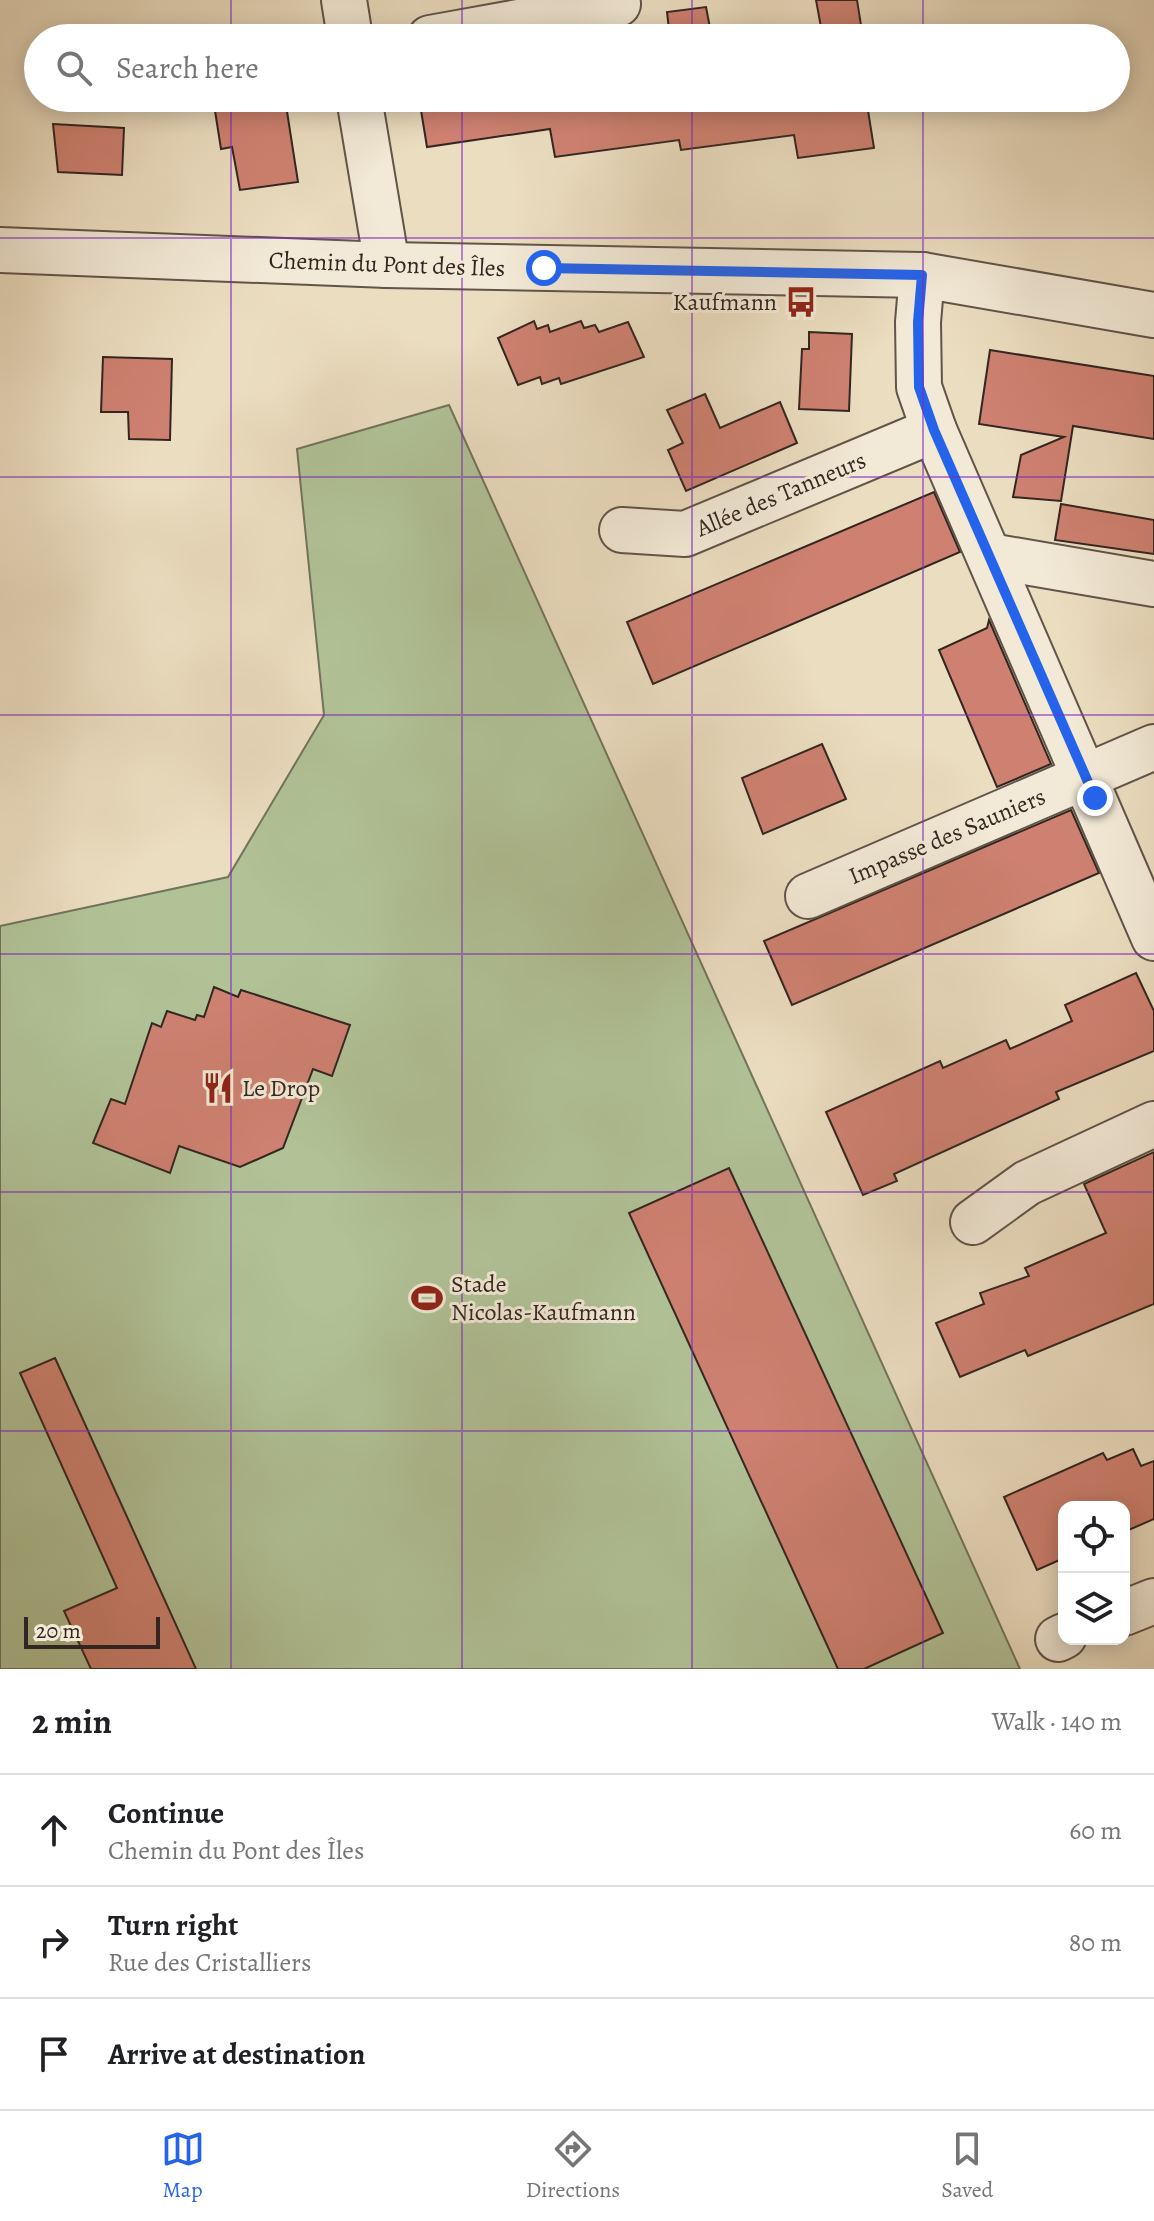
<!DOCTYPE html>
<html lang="en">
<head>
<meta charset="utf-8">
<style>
  :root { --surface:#fff; --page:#f6f6f6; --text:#202124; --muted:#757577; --line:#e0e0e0; --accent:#2563eb }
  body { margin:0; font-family:Alegreya,serif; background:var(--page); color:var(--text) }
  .controls { position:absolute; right:24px; bottom:24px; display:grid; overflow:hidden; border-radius:16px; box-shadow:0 4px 20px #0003 }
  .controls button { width:72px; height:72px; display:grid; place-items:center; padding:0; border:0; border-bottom:2px solid var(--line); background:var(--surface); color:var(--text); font:40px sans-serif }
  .scale { position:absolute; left:24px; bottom:20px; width:136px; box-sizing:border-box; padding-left:8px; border:4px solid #332621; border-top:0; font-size:22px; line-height:28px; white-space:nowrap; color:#332621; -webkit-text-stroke:6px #f2e9d6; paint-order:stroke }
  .stop { position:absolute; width:24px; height:24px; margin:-18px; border:6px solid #2563eb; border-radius:50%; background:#fff }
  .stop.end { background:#2563eb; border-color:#fff; box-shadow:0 2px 8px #0008 }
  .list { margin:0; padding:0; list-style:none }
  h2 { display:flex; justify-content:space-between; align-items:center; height:104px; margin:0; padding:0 32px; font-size:34px }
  h2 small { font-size:26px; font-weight:400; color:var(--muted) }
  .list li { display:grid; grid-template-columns:52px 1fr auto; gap:24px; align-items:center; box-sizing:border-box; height:112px; padding:0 32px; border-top:2px solid var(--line) }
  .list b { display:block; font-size:30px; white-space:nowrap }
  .list p { margin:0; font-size:26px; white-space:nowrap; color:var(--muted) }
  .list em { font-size:26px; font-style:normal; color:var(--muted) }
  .icon { flex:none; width:44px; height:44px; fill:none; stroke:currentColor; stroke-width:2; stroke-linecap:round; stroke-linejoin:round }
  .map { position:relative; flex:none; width:1154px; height:1669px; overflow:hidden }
  .search { position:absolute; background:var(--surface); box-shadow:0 4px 20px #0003; left:24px; right:24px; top:24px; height:88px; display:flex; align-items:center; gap:20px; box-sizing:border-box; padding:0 28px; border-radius:44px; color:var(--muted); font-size:30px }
  .sheet { height:440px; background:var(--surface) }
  nav { display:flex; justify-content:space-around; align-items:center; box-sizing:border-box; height:112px; border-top:2px solid var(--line); background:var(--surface); font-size:22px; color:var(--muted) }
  nav a { display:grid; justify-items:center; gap:4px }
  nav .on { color:var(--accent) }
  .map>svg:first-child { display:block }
  .green { fill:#b1c297; stroke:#72745c; stroke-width:2 }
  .building { fill:#ce8171; stroke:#332621; stroke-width:2 }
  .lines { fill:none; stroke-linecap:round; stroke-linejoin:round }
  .minor-casing { stroke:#615449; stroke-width:48 }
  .minor { stroke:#f2e9d6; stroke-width:44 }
  .route { stroke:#2563eb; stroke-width:10 }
  .grid { fill:none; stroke:#7b2cbf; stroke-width:2; stroke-opacity:0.55 }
  .labels { text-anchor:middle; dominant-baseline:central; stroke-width:6; stroke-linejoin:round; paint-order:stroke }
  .street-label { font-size:24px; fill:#332621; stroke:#f2e9d6 }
  .poi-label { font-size:24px; fill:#332621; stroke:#f2e9d6; text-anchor:start }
</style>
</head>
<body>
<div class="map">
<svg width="1154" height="1669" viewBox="0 0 1154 1669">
  <rect width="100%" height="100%" fill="#ebddc0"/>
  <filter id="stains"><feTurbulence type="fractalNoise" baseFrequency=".0025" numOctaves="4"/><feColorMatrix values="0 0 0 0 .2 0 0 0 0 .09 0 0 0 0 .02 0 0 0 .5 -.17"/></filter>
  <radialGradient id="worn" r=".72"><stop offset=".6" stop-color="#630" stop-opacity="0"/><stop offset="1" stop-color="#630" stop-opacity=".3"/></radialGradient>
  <path class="green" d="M 449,405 L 1020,1669 L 0,1669 L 0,926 L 228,877 L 324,715 L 297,449 Z"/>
  <g class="building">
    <path d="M 816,0 L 857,0 L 863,38 L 823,38 Z"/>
    <path d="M 706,7 L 712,38 L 670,38 L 667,12 Z"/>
    <path d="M 213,98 L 278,98 L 280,107 L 286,105 L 298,182 L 240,190 L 232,147 L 221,149 Z"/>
    <path d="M 419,98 L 866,98 L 874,148 L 798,158 L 794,135 L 681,150 L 679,140 L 555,157 L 550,129 L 427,147 Z"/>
    <path d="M 53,124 L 124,128 L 122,175 L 58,172 Z"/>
    <path d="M 534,321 L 537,329 L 548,325 L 550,332 L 581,321 L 584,328 L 595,325 L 599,332 L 628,322 L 644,357 L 561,384 L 559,378 L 542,384 L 540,377 L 518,385 L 498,338 Z"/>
    <path d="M 809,332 L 852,334 L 849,411 L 799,409 L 802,349 L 809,349 Z"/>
    <path d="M 990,350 L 1154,376 L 1154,439 L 1073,426 L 1061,501 L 1013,497 L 1021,455 L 1064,437 L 979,424 Z"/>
    <path d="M 103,357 L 172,359 L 170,440 L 129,439 L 128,412 L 101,412 Z"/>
    <path d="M 705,394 L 720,428 L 780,402 L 797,443 L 686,491 L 668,450 L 683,443 L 667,410 Z"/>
    <path d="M 934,492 L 960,552 L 653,684 L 627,622 Z"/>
    <path d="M 1061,504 L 1154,520 L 1154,554 L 1055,540 Z"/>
    <path d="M 989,620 L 1051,764 L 997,787 L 939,650 L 987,628 Z"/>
    <path d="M 822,744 L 846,799 L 763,834 L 742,778 Z"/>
    <path d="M 1071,810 L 1099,873 L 792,1005 L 764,941 Z"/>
    <path d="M 1136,973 L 1154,1011 L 1154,1051 L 1056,1092 L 1059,1099 L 894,1174 L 897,1181 L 863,1195 L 826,1112 L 940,1061 L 943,1068 L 1006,1040 L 1010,1049 L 1072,1021 L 1065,1005 Z"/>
    <path d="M 214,987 L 238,997 L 241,990 L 350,1025 L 332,1076 L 313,1069 L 283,1148 L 240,1167 L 179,1146 L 170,1173 L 93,1143 L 111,1099 L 125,1104 L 152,1023 L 161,1027 L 167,1011 L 195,1020 L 197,1015 L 204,1017 Z"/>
    <path d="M 1154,1152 L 1154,1304 L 1028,1356 L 1025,1350 L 960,1377 L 936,1323 L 984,1304 L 980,1293 L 1029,1276 L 1025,1268 L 1106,1233 L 1084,1184 Z"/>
    <path d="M 729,1168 L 943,1633 L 864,1669 L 838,1669 L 629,1213 Z"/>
    <path d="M 55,1358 L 196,1669 L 91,1669 L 64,1611 L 117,1588 L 20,1373 Z"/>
    <path d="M 1133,1449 L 1141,1466 L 1154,1461 L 1154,1519 L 1124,1532 L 1124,1507 L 1064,1507 L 1064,1558 L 1037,1570 L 1004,1497 L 1103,1453 L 1107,1460 Z"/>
  </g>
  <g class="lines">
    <defs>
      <g id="minor">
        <path d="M 344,0 L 350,38"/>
        <path d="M 430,38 L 618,4"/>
        <path d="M 359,98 L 387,265"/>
        <path d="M 0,250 L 387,265 L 922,275 L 1154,315"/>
        <path d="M 922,275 L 918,322 L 919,387 L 934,430 L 1154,938"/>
        <path d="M 622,530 L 685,534 L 934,430"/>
        <path d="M 990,556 L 1154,584"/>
        <path d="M 808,896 L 1154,747"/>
        <path d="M 973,1222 L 1027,1183 L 1154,1124"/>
        <path d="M 1124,1613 L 1154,1601"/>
        <path d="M 1058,1639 L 1064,1636"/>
      </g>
    </defs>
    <use href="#minor" class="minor-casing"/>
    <use href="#minor" class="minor"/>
  </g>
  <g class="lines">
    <path class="route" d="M 544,268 L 922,275 L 918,322 L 919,387 L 934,430 L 1095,798"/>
  </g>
  <path class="grid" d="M 231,0 L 231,38M 462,0 L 462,38M 692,0 L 692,38M 923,0 L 923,38M 231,98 L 231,1669M 462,98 L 462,1669M 692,98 L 692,1669M 923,98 L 923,1669M 0,238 L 1154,238M 0,477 L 1154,477M 0,715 L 1154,715M 0,954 L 1154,954M 0,1192 L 1154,1192M 0,1431 L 1154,1431"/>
  <defs>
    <symbol id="bus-bare" viewBox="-9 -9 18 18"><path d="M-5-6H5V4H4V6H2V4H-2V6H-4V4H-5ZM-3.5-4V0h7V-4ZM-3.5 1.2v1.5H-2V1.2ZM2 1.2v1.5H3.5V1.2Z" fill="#8f2418" stroke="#f2e9d6" stroke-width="2.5" paint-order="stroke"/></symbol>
    <symbol id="restaurant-bare" viewBox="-9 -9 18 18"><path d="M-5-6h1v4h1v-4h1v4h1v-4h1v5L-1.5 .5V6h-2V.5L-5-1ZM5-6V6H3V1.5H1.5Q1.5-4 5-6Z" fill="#8f2418" stroke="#f2e9d6" stroke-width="2.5" paint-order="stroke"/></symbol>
    <symbol id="stadium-bare" viewBox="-9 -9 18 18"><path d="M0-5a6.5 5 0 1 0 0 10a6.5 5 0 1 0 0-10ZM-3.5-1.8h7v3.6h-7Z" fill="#8f2418" stroke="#f2e9d6" stroke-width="2.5" paint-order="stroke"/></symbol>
  </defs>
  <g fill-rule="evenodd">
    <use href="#bus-bare" x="779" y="280" width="44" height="44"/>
    <use href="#restaurant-bare" x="196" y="1066" width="44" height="44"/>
    <use href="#stadium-bare" x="405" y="1276" width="44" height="44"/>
  </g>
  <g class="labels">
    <g class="street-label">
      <text transform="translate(387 264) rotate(2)">Chemin du Pont des Îles</text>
      <text transform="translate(781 494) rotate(-23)">Allée des Tanneurs</text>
      <text transform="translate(947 836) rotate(-23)">Impasse des Sauniers</text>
    </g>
    <g class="poi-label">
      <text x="777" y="302" text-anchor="end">Kaufmann</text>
      <text x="242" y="1088">Le Drop</text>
      <text x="451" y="1284">Stade<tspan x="451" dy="28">Nicolas-Kaufmann</tspan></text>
    </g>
  </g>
  <rect width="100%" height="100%" filter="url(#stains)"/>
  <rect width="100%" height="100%" fill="url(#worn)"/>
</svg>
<div class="controls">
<button><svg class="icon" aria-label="locate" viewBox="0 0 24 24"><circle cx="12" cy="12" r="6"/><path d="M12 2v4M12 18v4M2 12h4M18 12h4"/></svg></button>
<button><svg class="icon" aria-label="layers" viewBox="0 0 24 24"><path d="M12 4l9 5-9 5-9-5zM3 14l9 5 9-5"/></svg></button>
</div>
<div class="scale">20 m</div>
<div class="stop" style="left:544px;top:268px"></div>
<div class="stop end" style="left:1095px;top:798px"></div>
<div class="search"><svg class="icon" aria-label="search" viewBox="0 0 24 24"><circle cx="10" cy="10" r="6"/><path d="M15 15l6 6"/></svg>Search here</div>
</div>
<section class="sheet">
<h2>2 min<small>Walk · 140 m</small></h2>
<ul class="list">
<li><svg class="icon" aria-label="ahead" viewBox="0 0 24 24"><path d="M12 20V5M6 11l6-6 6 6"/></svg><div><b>Continue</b><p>Chemin du Pont des Îles</p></div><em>60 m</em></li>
<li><svg class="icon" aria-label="right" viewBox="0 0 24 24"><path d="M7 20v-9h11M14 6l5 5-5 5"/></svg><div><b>Turn right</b><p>Rue des Cristalliers</p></div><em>80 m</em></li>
<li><svg class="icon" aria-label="arrive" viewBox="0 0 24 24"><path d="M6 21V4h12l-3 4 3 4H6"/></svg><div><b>Arrive at destination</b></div></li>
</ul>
</section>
<nav>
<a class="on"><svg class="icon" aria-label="map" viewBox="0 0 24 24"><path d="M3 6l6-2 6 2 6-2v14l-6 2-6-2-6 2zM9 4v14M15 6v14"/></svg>Map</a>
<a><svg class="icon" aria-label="directions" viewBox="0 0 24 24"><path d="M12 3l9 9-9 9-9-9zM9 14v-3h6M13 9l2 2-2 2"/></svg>Directions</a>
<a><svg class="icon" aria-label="saved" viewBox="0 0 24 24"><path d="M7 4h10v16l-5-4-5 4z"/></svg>Saved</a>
</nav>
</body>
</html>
